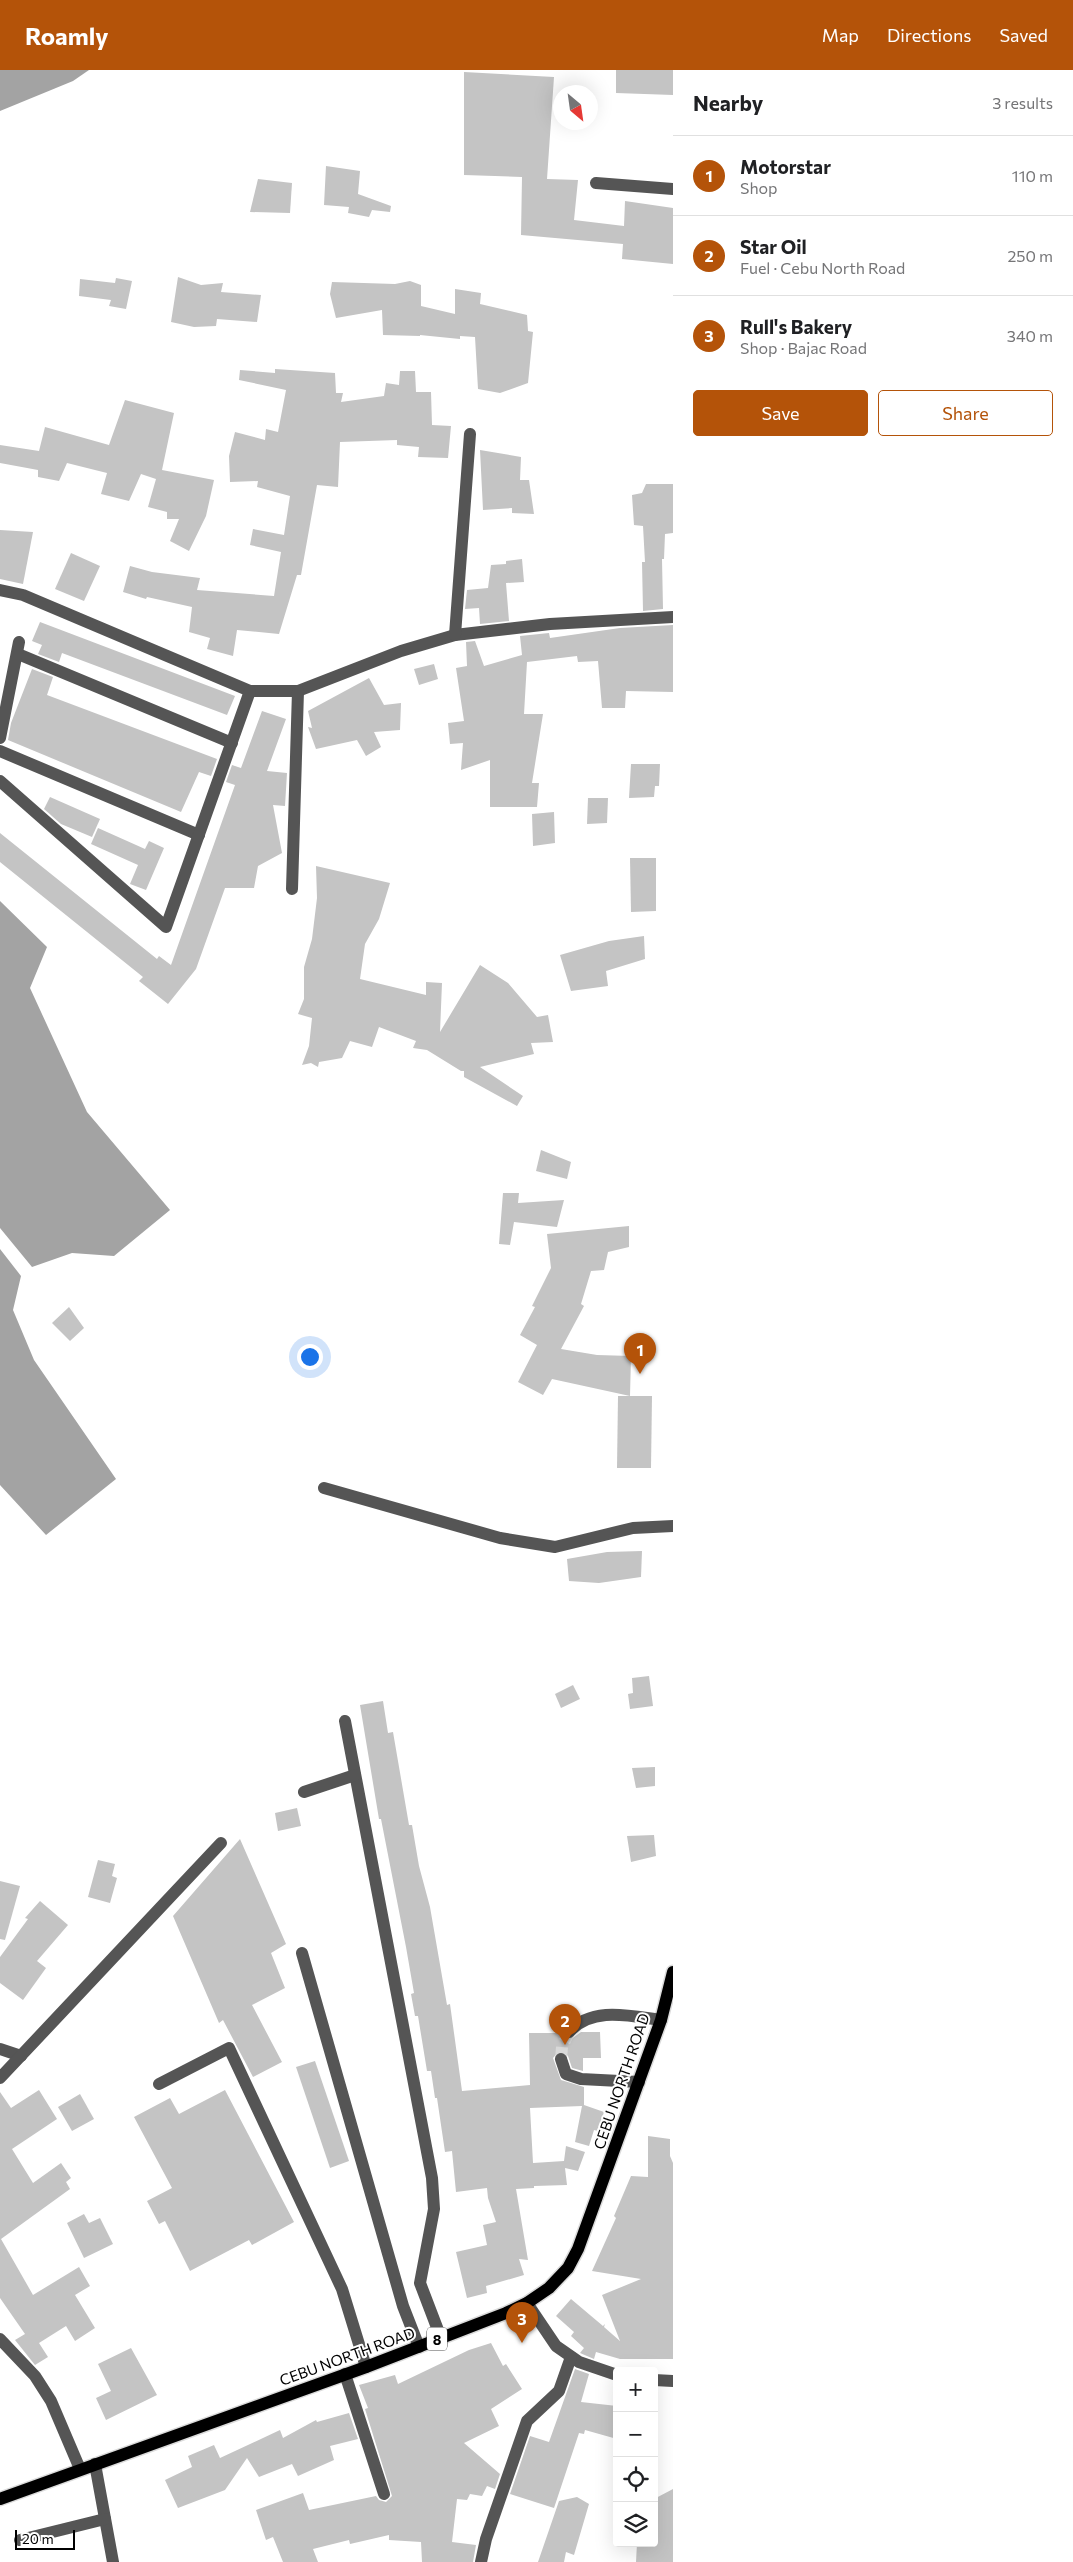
<!DOCTYPE html>
<html lang="en">
<head>
<meta charset="utf-8">
<style>
  :root { --surface:#fff; --page:#f6f6f6; --text:#202124; --muted:#757577; --line:#e0e0e0; --accent:#b45309 }
  body { margin:0; font-family:Commissioner,sans-serif; background:var(--page); color:var(--text) }
  .controls { position:absolute; right:15px; bottom:15px; display:grid; overflow:hidden; border-radius:5px; box-shadow:0 5px 20px #0002 }
  .controls button { width:45px; height:45px; display:grid; place-items:center; padding:0; border:0; border-bottom:1px solid var(--line); background:var(--surface); color:var(--text); font:25px sans-serif }
  .compass { position:absolute; left:553px; top:15px; width:45px; height:45px; border-radius:50%; background:var(--surface); box-shadow:0 5px 20px #0002; rotate:151deg }
  .scale { position:absolute; left:15px; bottom:12px; width:60px; box-sizing:border-box; padding-left:5px; border:2px solid #000; border-top:0; font-size:14px; line-height:18px; white-space:nowrap; color:#000; -webkit-text-stroke:4px #fff; paint-order:stroke }
  .you { position:absolute; left:309px; top:1286px; width:18px; height:18px; margin:-12px; border:4px solid #fff; border-radius:50%; background:#1a73e8; box-shadow:0 0 0 8px #1a73e833 }
  .badge { display:grid; place-items:center; width:32px; height:32px; border-radius:50%; background:var(--accent); color:#fff; font-size:16px; font-weight:700 }
  .pin { position:absolute; translate:-50% -41px; filter:drop-shadow(0 1px 2px #0008) }
  .pin::after { content:''; position:absolute; top:26px; width:18px; height:15px; background:inherit; clip-path:polygon(0 0,100% 0,50% 100%) }
  .list { margin:0; padding:0; list-style:none }
  h2 { display:flex; justify-content:space-between; align-items:center; height:65px; margin:0; padding:0 20px; font-size:21px }
  h2 small { font-size:16px; font-weight:400; color:var(--muted) }
  .list li { display:grid; grid-template-columns:32px 1fr auto; gap:15px; align-items:center; box-sizing:border-box; height:80px; padding:0 20px; border-top:1px solid var(--line) }
  .list b { display:block; font-size:19px; white-space:nowrap }
  .list p { margin:0; font-size:16px; white-space:nowrap; color:var(--muted) }
  .list em { font-size:16px; font-style:normal; color:var(--muted) }
  .actions { display:flex; gap:10px; padding:15px 20px }
  .actions a { flex:1; padding:11px 0; border:1px solid var(--accent); border-radius:5px; text-align:center; font-size:18px; color:var(--accent) }
  .actions .main { background:var(--accent); color:#fff }
  .icon { flex:none; width:28px; height:28px; fill:none; stroke:currentColor; stroke-width:2; stroke-linecap:round; stroke-linejoin:round }
  .map { position:relative; flex:none; width:673px; height:2492px; overflow:hidden }
  header { display:flex; align-items:center; gap:30px; box-sizing:border-box; height:70px; padding:0 25px; background:var(--accent); color:#fff }
  header strong { font-size:24px }
  nav { display:flex; gap:28px; margin-inline-start:auto; font-size:18px }
  main { display:flex }
  aside { flex:1; background:var(--surface) }
  .map>svg:first-child { display:block }
  .water { fill:#a3a3a3 }
  .building { fill:#c4c4c4 }
  .lines { fill:none; stroke-linecap:round; stroke-linejoin:round }
  .minor-tunnel { stroke:#d9d9d9; stroke-width:12; stroke-dasharray:12 6; stroke-linecap:butt }
  .major-casing { stroke:#dbdbdb; stroke-width:15 }
  .minor { stroke:#555; stroke-width:12 }
  .major { stroke:#000; stroke-width:12 }
  .labels { text-anchor:middle; dominant-baseline:central; stroke-width:4; stroke-linejoin:round; paint-order:stroke }
  .shield { fill:#fff; stroke:#4c4c4c; stroke-width:1 }
  .shield-label { font-size:14px; font-weight:bold; fill:#000 }
  .street-label { font-size:15px; fill:#000; stroke:#fff }
</style>
</head>
<body>
<header>
<strong>Roamly</strong>
<nav><a>Map</a><a>Directions</a><a>Saved</a></nav>
</header>
<main>
<div class="map">
<svg width="673" height="2492" viewBox="0 0 673 2492">
  <rect width="100%" height="100%" fill="#fff"/>
  <g class="water">
    <path d="M 0,0 L 89,0 L 73,11 L 0,41 Z"/>
    <path d="M 0,831 L 47,877 L 30,918 L 87,1042 L 170,1140 L 114,1186 L 72,1183 L 32,1197 L 0,1158 Z"/>
    <path d="M 0,1179 L 21,1206 L 13,1240 L 34,1290 L 116,1409 L 46,1465 L 0,1415 Z"/>
  </g>
  <g class="building">
    <path d="M 616,0 L 673,0 L 673,25 L 616,23 Z"/>
    <path d="M 464,2 L 554,7 L 547,109 L 578,110 L 574,150 L 624,156 L 625,131 L 673,138 L 673,194 L 622,189 L 623,174 L 521,165 L 522,107 L 464,105 Z"/>
    <path d="M 326,96 L 360,101 L 358,124 L 391,136 L 390,142 L 372,140 L 369,147 L 348,143 L 349,137 L 324,135 Z"/>
    <path d="M 258,109 L 292,113 L 290,143 L 250,142 Z"/>
    <path d="M 178,207 L 201,215 L 223,213 L 221,222 L 261,225 L 257,252 L 217,249 L 216,256 L 194,257 L 171,252 Z"/>
    <path d="M 116,208 L 132,211 L 126,239 L 109,236 L 111,230 L 79,226 L 80,209 L 115,213 Z"/>
    <path d="M 410,211 L 421,215 L 421,236 L 455,244 L 455,219 L 481,223 L 480,234 L 527,245 L 528,261 L 533,262 L 528,313 L 500,323 L 478,319 L 475,267 L 460,266 L 460,269 L 420,265 L 420,266 L 383,265 L 382,240 L 336,248 L 330,224 L 332,212 L 395,214 Z"/>
    <path d="M 275,299 L 335,303 L 336,323 L 343,323 L 341,332 L 384,326 L 386,313 L 399,315 L 400,301 L 415,301 L 416,322 L 431,322 L 432,355 L 451,356 L 448,388 L 418,387 L 419,377 L 397,375 L 397,370 L 340,372 L 338,417 L 317,415 L 301,505 L 297,505 L 279,564 L 237,560 L 233,586 L 207,579 L 210,568 L 189,562 L 192,537 L 147,527 L 146,529 L 123,522 L 130,496 L 152,502 L 200,508 L 197,520 L 274,526 L 281,482 L 250,475 L 253,459 L 284,465 L 290,426 L 257,417 L 258,411 L 230,412 L 229,386 L 235,362 L 265,370 L 266,359 L 278,362 L 286,320 L 239,310 L 240,300 L 275,303 Z"/>
    <path d="M 125,330 L 174,343 L 162,400 L 214,410 L 206,446 L 189,481 L 170,471 L 179,449 L 167,449 L 167,442 L 148,437 L 156,409 L 141,404 L 129,431 L 101,424 L 107,403 L 67,393 L 59,411 L 38,407 L 38,400 L 0,393 L 0,375 L 39,381 L 45,357 L 109,375 Z"/>
    <path d="M 480,380 L 521,387 L 520,410 L 529,410 L 534,444 L 512,443 L 512,438 L 483,440 Z"/>
    <path d="M 646,414 L 673,414 L 673,463 L 665,464 L 664,489 L 662,489 L 663,539 L 643,541 L 642,492 L 645,492 L 643,456 L 634,455 L 632,425 L 642,423 Z"/>
    <path d="M 0,460 L 33,462 L 23,514 L 0,509 Z"/>
    <path d="M 71,483 L 100,496 L 84,531 L 55,519 Z"/>
    <path d="M 522,489 L 524,512 L 506,513 L 509,551 L 480,554 L 479,538 L 465,539 L 467,520 L 488,518 L 491,495 L 506,494 L 506,491 Z"/>
    <path d="M 40,552 L 235,626 L 227,645 L 62,583 L 59,592 L 38,584 L 42,575 L 32,571 Z"/>
    <path d="M 673,555 L 673,622 L 626,621 L 625,638 L 602,638 L 598,591 L 578,592 L 577,586 L 527,592 L 524,644 L 543,644 L 532,713 L 539,713 L 537,737 L 490,737 L 490,690 L 461,700 L 463,673 L 450,674 L 448,653 L 464,651 L 456,598 L 467,596 L 466,572 L 475,571 L 484,596 L 522,585 L 520,566 L 549,563 L 550,568 L 620,558 Z"/>
    <path d="M 434,594 L 438,609 L 419,615 L 414,599 Z"/>
    <path d="M 32,599 L 53,607 L 47,625 L 217,689 L 211,706 L 199,702 L 181,742 L 8,670 L 11,653 Z"/>
    <path d="M 369,608 L 384,635 L 401,633 L 400,660 L 374,662 L 381,677 L 366,686 L 357,670 L 316,679 L 308,657 L 312,658 L 308,641 Z"/>
    <path d="M 262,641 L 286,649 L 267,701 L 287,703 L 285,736 L 273,735 L 282,783 L 258,796 L 254,818 L 225,818 L 196,899 L 168,934 L 139,911 L 143,907 L 0,792 L 0,763 L 157,889 L 159,886 L 171,895 L 235,715 L 226,712 L 232,695 L 241,698 Z"/>
    <path d="M 631,694 L 660,694 L 659,716 L 655,716 L 654,727 L 629,728 Z"/>
    <path d="M 50,727 L 100,749 L 92,767 L 61,754 L 44,739 Z"/>
    <path d="M 588,728 L 608,728 L 607,753 L 587,754 Z"/>
    <path d="M 554,742 L 555,773 L 533,776 L 532,744 Z"/>
    <path d="M 98,758 L 145,779 L 149,771 L 164,778 L 146,820 L 130,814 L 138,795 L 91,774 Z"/>
    <path d="M 630,788 L 656,788 L 656,841 L 631,842 Z"/>
    <path d="M 316,796 L 390,813 L 379,849 L 365,874 L 360,909 L 426,925 L 426,912 L 442,913 L 440,962 L 480,895 L 508,913 L 537,947 L 548,945 L 553,972 L 531,973 L 534,984 L 480,997 L 523,1026 L 517,1036 L 464,1007 L 464,1001 L 461,1001 L 427,980 L 413,978 L 416,971 L 379,957 L 372,977 L 350,971 L 342,988 L 319,992 L 318,997 L 311,993 L 302,995 L 309,976 L 312,948 L 298,944 L 304,929 L 304,897 L 312,869 L 317,828 Z"/>
    <path d="M 644,866 L 645,889 L 606,901 L 608,916 L 571,921 L 560,885 L 609,871 Z"/>
    <path d="M 541,1080 L 571,1092 L 567,1109 L 536,1101 Z"/>
    <path d="M 503,1123 L 519,1123 L 518,1133 L 564,1130 L 557,1157 L 514,1152 L 510,1175 L 499,1174 Z"/>
    <path d="M 629,1156 L 629,1177 L 608,1182 L 604,1200 L 591,1201 L 581,1234 L 584,1236 L 561,1279 L 597,1285 L 631,1286 L 630,1326 L 552,1309 L 543,1325 L 518,1312 L 537,1275 L 520,1265 L 535,1237 L 532,1236 L 551,1198 L 547,1164 Z"/>
    <path d="M 69,1237 L 84,1258 L 70,1271 L 52,1253 Z"/>
    <path d="M 618,1326 L 652,1326 L 651,1398 L 617,1398 Z"/>
    <path d="M 642,1481 L 641,1507 L 599,1513 L 569,1511 L 567,1489 L 607,1482 Z"/>
    <path d="M 649,1606 L 653,1636 L 630,1639 L 628,1624 L 633,1623 L 632,1608 Z"/>
    <path d="M 573,1615 L 580,1629 L 561,1638 L 555,1624 Z"/>
    <path d="M 383,1631 L 388,1663 L 393,1662 L 409,1755 L 412,1755 L 419,1796 L 430,1837 L 447,1935 L 450,1934 L 462,2021 L 530,2015 L 529,1963 L 561,1963 L 563,1968 L 570,1970 L 581,1962 L 600,1962 L 601,1988 L 583,1988 L 583,2001 L 572,1998 L 568,1986 L 563,1981 L 558,1982 L 553,1988 L 561,2010 L 584,2017 L 584,2035 L 604,2042 L 598,2061 L 594,2060 L 589,2076 L 575,2072 L 582,2036 L 530,2038 L 533,2093 L 564,2091 L 566,2076 L 585,2082 L 578,2101 L 565,2098 L 567,2115 L 534,2116 L 534,2118 L 516,2119 L 528,2190 L 519,2189 L 524,2205 L 486,2216 L 487,2223 L 467,2228 L 456,2182 L 487,2175 L 483,2155 L 496,2152 L 488,2128 L 487,2118 L 456,2122 L 452,2081 L 445,2082 L 437,2028 L 435,2028 L 431,2001 L 427,2001 L 418,1946 L 415,1946 L 411,1924 L 414,1923 L 406,1877 L 381,1749 L 379,1749 L 360,1635 Z"/>
    <path d="M 655,1697 L 655,1716 L 636,1718 L 632,1698 Z"/>
    <path d="M 297,1738 L 301,1756 L 278,1761 L 275,1743 Z"/>
    <path d="M 654,1765 L 656,1786 L 631,1792 L 627,1766 Z"/>
    <path d="M 240,1769 L 286,1874 L 271,1883 L 285,1918 L 252,1935 L 282,1992 L 253,2007 L 223,1950 L 219,1953 L 173,1846 Z"/>
    <path d="M 98,1790 L 115,1794 L 112,1806 L 117,1808 L 110,1833 L 88,1827 Z"/>
    <path d="M 0,1811 L 20,1816 L 5,1870 L 0,1869 Z"/>
    <path d="M 40,1831 L 68,1855 L 37,1891 L 46,1898 L 23,1930 L 0,1913 L 0,1887 L 28,1849 L 25,1848 Z"/>
    <path d="M 315,1991 L 349,2091 L 330,2098 L 296,1997 Z"/>
    <path d="M 39,2020 L 57,2049 L 12,2079 L 33,2113 L 61,2093 L 71,2108 L 66,2112 L 70,2119 L 1,2169 L 33,2225 L 79,2197 L 90,2216 L 75,2225 L 95,2258 L 75,2271 L 66,2256 L 39,2273 L 48,2287 L 35,2295 L 15,2270 L 25,2264 L 0,2228 L 0,2022 L 11,2038 Z"/>
    <path d="M 225,2020 L 294,2152 L 252,2175 L 249,2170 L 190,2201 L 165,2151 L 159,2154 L 147,2131 L 172,2118 L 134,2047 L 170,2028 L 179,2044 Z"/>
    <path d="M 80,2024 L 94,2049 L 72,2061 L 58,2037 Z"/>
    <path d="M 648,2066 L 670,2069 L 670,2086 L 673,2093 L 673,2289 L 620,2289 L 596,2282 L 594,2289 L 580,2283 L 584,2278 L 571,2266 L 574,2262 L 556,2246 L 571,2229 L 603,2256 L 605,2254 L 604,2257 L 620,2271 L 602,2225 L 641,2209 L 592,2201 L 616,2148 L 614,2146 L 631,2106 L 648,2107 Z"/>
    <path d="M 84,2144 L 89,2153 L 100,2148 L 113,2174 L 84,2188 L 67,2153 Z"/>
    <path d="M 491,2273 L 503,2296 L 506,2294 L 522,2319 L 491,2339 L 499,2356 L 464,2373 L 500,2404 L 495,2419 L 487,2416 L 482,2426 L 470,2424 L 467,2430 L 457,2429 L 452,2472 L 476,2475 L 473,2492 L 422,2492 L 421,2472 L 389,2470 L 389,2465 L 350,2474 L 349,2470 L 313,2479 L 318,2492 L 283,2492 L 273,2467 L 266,2470 L 256,2440 L 303,2423 L 309,2440 L 376,2426 L 379,2430 L 386,2432 L 392,2426 L 365,2339 L 368,2338 L 359,2315 L 395,2305 L 398,2314 L 469,2280 Z"/>
    <path d="M 131,2278 L 157,2325 L 106,2350 L 96,2328 L 111,2321 L 98,2294 Z"/>
    <path d="M 575,2299 L 589,2304 L 581,2332 L 617,2336 L 617,2369 L 585,2360 L 584,2364 L 579,2363 L 554,2438 L 510,2424 L 530,2366 L 549,2372 Z"/>
    <path d="M 349,2343 L 358,2369 L 330,2376 L 334,2390 L 298,2406 L 292,2394 L 259,2407 L 247,2388 L 225,2420 L 178,2438 L 165,2410 L 192,2397 L 188,2386 L 214,2375 L 220,2388 L 280,2360 L 283,2368 L 316,2350 L 317,2352 Z"/>
    <path d="M 673,2419 L 673,2492 L 636,2492 L 637,2473 L 654,2473 L 654,2429 Z"/>
    <path d="M 577,2427 L 589,2434 L 574,2485 L 566,2482 L 564,2492 L 538,2492 L 559,2431 Z"/>
  </g>
  <g class="lines">
    <path class="minor-tunnel" d="M 561,1989 L 562,1977 L 569,1962"/>
    <defs>
      <path id="major" d="M 0,2429 L 366,2297 L 506,2243 L 527,2233 L 549,2218 L 568,2198 L 578,2179 L 661,1950 L 673,1902"/>
    </defs>
    <use href="#major" class="major-casing"/>
    <g class="minor">
      <path d="M 596,113 L 673,119"/>
      <path d="M 0,520 L 23,525 L 250,621 L 298,621 L 401,581 L 455,565 L 550,554 L 673,547"/>
      <path d="M 455,565 L 470,364"/>
      <path d="M 18,584 L 232,673"/>
      <path d="M 0,668 L 19,572"/>
      <path d="M 0,681 L 199,765"/>
      <path d="M 0,711 L 166,857 L 250,621"/>
      <path d="M 292,819 L 298,621"/>
      <path d="M 324,1418 L 500,1468 L 555,1477 L 633,1458 L 673,1456"/>
      <path d="M 345,1651 L 432,2108 L 434,2139 L 420,2213 L 441,2268"/>
      <path d="M 304,1722 L 355,1705"/>
      <path d="M 302,1883 L 403,2236 L 419,2277"/>
      <path d="M 569,1962 C 592,1936 630,1946 661,1950"/>
      <path d="M 0,1979 L 21,1986"/>
      <path d="M 561,1989 L 566,2004 L 581,2009 L 639,2012"/>
      <path d="M 0,2008 L 221,1773"/>
      <path d="M 159,2014 L 229,1978 L 342,2219 L 366,2297"/>
      <path d="M 527,2233 L 556,2276 L 579,2292 L 617,2305"/>
      <path d="M 0,2269 L 35,2306 L 51,2331 L 80,2399"/>
      <path d="M 345,2304 L 384,2424"/>
      <path d="M 654,2310 L 673,2311"/>
      <path d="M 95,2394 L 113,2492"/>
      <path d="M 20,2470 L 105,2449"/>
      <path d="M 481,2492 L 486,2469 L 527,2351 L 559,2321 L 571,2287"/>
    </g>
    <use href="#major" class="major"/>
  </g>
  <g class="labels">
    <rect class="shield" x="427" y="2257.5" width="20" height="23" rx="4"/>
    <g class="shield-label">
      <text x="437" y="2269">8</text>
    </g>
    <g class="street-label">
      <text transform="translate(621 2011) rotate(-71)">CEBU NORTH ROAD</text>
      <text transform="translate(347 2286) rotate(-20)">CEBU NORTH ROAD</text>
    </g>
  </g>
</svg>
<div class="controls">
<button>+</button>
<button>−</button>
<button><svg class="icon" aria-label="locate" viewBox="0 0 24 24"><circle cx="12" cy="12" r="6"/><path d="M12 2v4M12 18v4M2 12h4M18 12h4"/></svg></button>
<button><svg class="icon" aria-label="layers" viewBox="0 0 24 24"><path d="M12 4l9 5-9 5-9-5zM3 14l9 5 9-5"/></svg></button>
</div>
<svg class="compass" viewBox="-18 -18 36 36"><path d="M0-13l5 13h-10z" fill="#e53935"/><path d="M0 13l5-13h-10z" fill="#757577"/></svg>
<div class="scale">20 m</div>
<div class="you"></div>
<div class="pin badge" style="left:640px;top:1304px">1</div>
<div class="pin badge" style="left:565px;top:1975px">2</div>
<div class="pin badge" style="left:522px;top:2273px">3</div>
</div>
<aside>
<h2>Nearby<small>3 results</small></h2>
<ul class="list">
<li><span class="badge">1</span><div><b>Motorstar</b><p>Shop</p></div><em>110 m</em></li>
<li><span class="badge">2</span><div><b>Star Oil</b><p>Fuel · Cebu North Road</p></div><em>250 m</em></li>
<li><span class="badge">3</span><div><b>Rull's Bakery</b><p>Shop · Bajac Road</p></div><em>340 m</em></li>
</ul>
<div class="actions"><a class="main">Save</a><a>Share</a></div>
</aside>
</main>
</body>
</html>
